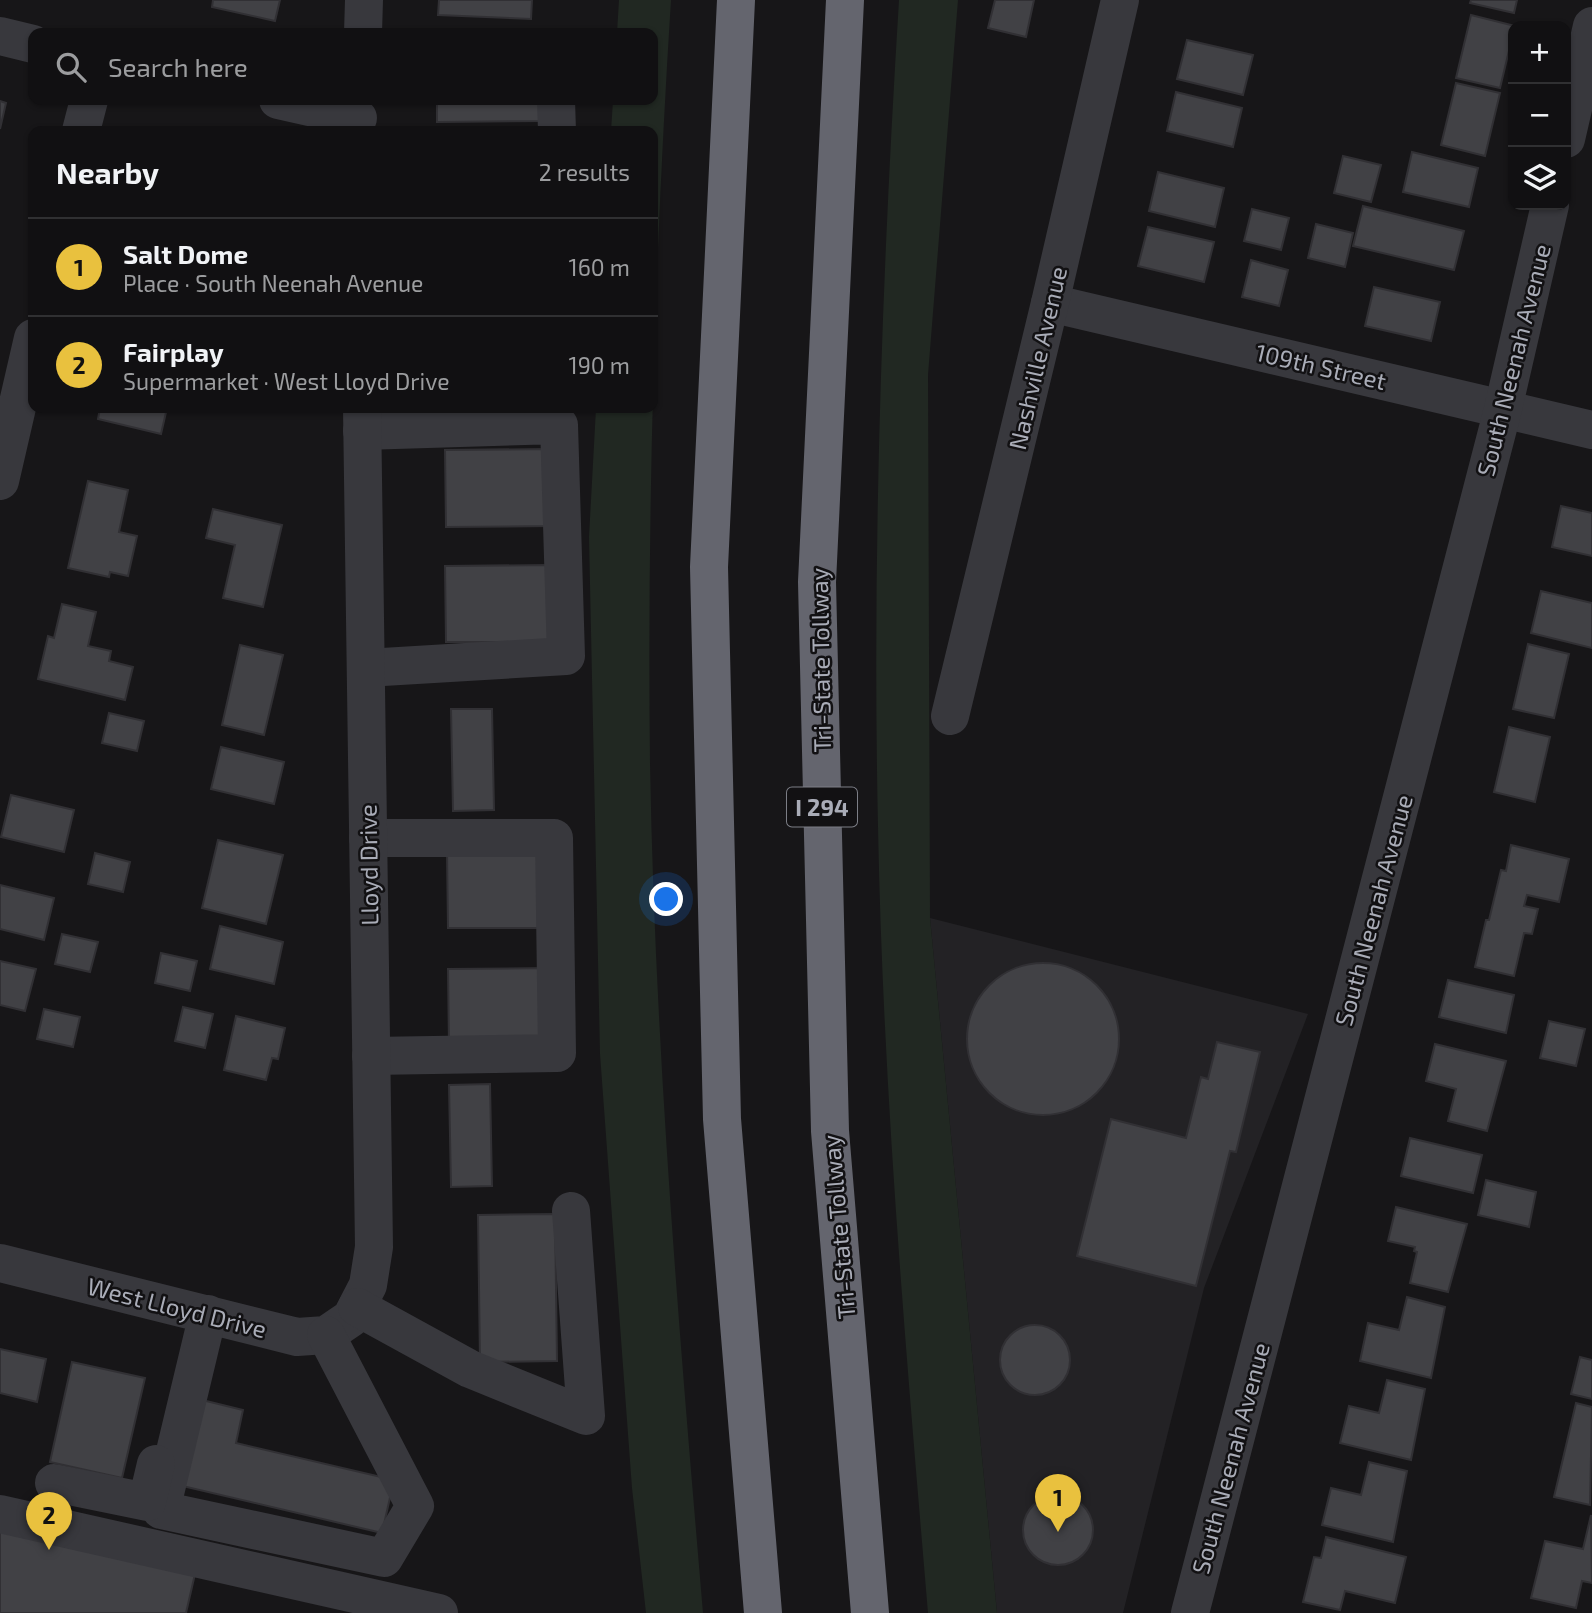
<!DOCTYPE html>
<html lang="en">
<head>
<meta charset="utf-8">
<style>
  :root { --surface:#111012; --page:#1e1e20; --text:#f1f3f6; --muted:#9c9d9f; --line:#303032; --accent:#e9c13e }
  body { margin:0; font-family:"Exo 2",sans-serif; background:var(--page); color:var(--text) }
  .controls { position:absolute; right:21px; top:21px; display:grid; overflow:hidden; border-radius:14px; box-shadow:0 2px 5px #0004 }
  .controls button { width:63px; height:63px; display:grid; place-items:center; padding:0; border:0; border-bottom:2px solid var(--line); background:var(--surface); color:var(--text); font:35px sans-serif }
  .you { position:absolute; left:667px; top:900px; width:24px; height:24px; margin:-18px; border:5px solid #fff; border-radius:50%; background:#1a73e8; box-shadow:0 0 0 10px #1a73e833 }
  .badge { display:grid; place-items:center; width:46px; height:46px; border-radius:50%; background:var(--accent); color:#111; font-size:23px; font-weight:700 }
  .pin { position:absolute; translate:-50% -58px; filter:drop-shadow(0 2px 4px #0008) }
  .pin::after { content:''; position:absolute; top:37px; width:24px; height:21px; background:inherit; clip-path:polygon(0 0,100% 0,50% 100%) }
  .list { margin:0; padding:0; list-style:none }
  h2 { display:flex; justify-content:space-between; align-items:center; height:91px; margin:0; padding:0 28px; font-size:30px }
  h2 small { font-size:23px; font-weight:400; color:var(--muted) }
  .list li { display:grid; grid-template-columns:46px 1fr auto; gap:21px; align-items:center; box-sizing:border-box; height:98px; padding:0 28px; border-top:2px solid var(--line) }
  .list b { display:block; font-size:26px; white-space:nowrap }
  .list p { margin:0; font-size:23px; white-space:nowrap; color:var(--muted) }
  .list em { font-size:23px; font-style:normal; color:var(--muted) }
  .icon { flex:none; width:38px; height:38px; fill:none; stroke:currentColor; stroke-width:2; stroke-linecap:round; stroke-linejoin:round }
  .map { position:relative; flex:none; width:1592px; height:1613px; overflow:hidden }
  .search { position:absolute; background:var(--surface); box-shadow:0 2px 5px #0004; left:28px; top:28px; width:630px; height:77px; display:flex; align-items:center; gap:18px; box-sizing:border-box; padding:0 24px; border-radius:14px; color:var(--muted); font-size:26px }
  .panel { position:absolute; background:var(--surface); box-shadow:0 2px 5px #0004; left:28px; top:126px; width:630px; height:287px; border-radius:14px }
  .map>svg:first-child { display:block }
  .built { fill:#232225 }
  .green { fill:#212822 }
  .building { fill:#414145; stroke:#313034; stroke-width:2 }
  .lines { fill:none; stroke-linecap:round; stroke-linejoin:round }
  .minor { stroke:#38383d; stroke-width:38 }
  .highway { stroke:#64656e; stroke-width:38 }
  .labels { text-anchor:middle; dominant-baseline:central; stroke-width:5; stroke-linejoin:round; paint-order:stroke }
  .shield { fill:#121113; stroke:#7c7e86; stroke-width:2 }
  .shield-label { font-size:23px; font-weight:bold; fill:#a9acb7 }
  .street-label { font-size:24px; fill:#a9acb7; stroke:#121113 }
</style>
</head>
<body>
<div class="map">
<svg width="1592" height="1613" viewBox="0 0 1592 1613">
  <rect width="100%" height="100%" fill="#171618"/>
  <path class="built" d="M 930,918 L 1308,1014 L 1204,1288 L 1123,1613 L 997,1613 Z"/>
  <g class="green">
    <path d="M 619,0 L 671,0 C 655,253 647,509 650,763 C 655,1047 679,1330 703,1613 L 646,1613 L 632,1488 L 600,1054 L 589,537 L 596,408 L 653,408 L 653,131 L 611,131 L 613,100 L 653,100 L 653,33 L 617,33 Z"/>
    <path d="M 899,0 L 958,0 L 928,375 L 930,918 L 997,1613 L 928,1613 C 906,1352 883,1090 878,827 C 872,551 882,276 899,0 Z"/>
  </g>
  <g class="building">
    <path d="M 213,0 L 280,0 L 275,21 L 212,7 Z"/>
    <path d="M 439,0 L 532,0 L 531,19 L 438,15 Z"/>
    <path d="M 995,0 L 1034,0 L 1026,37 L 988,28 Z"/>
    <path d="M 1471,0 L 1517,0 L 1514,13 L 1470,3 Z"/>
    <path d="M 1471,15 L 1515,26 L 1500,88 L 1456,78 Z"/>
    <path d="M 1187,40 L 1253,55 L 1243,95 L 1177,79 Z"/>
    <path d="M 1456,83 L 1500,93 L 1485,156 L 1441,145 Z"/>
    <path d="M 1176,92 L 1242,108 L 1233,147 L 1167,131 Z"/>
    <path d="M 437,100 L 541,100 L 540,121 L 437,122 Z"/>
    <path d="M 0,101 L 6,103 L 0,129 Z"/>
    <path d="M 1412,152 L 1478,168 L 1469,207 L 1403,192 Z"/>
    <path d="M 1343,156 L 1381,165 L 1371,202 L 1334,193 Z"/>
    <path d="M 1158,172 L 1224,188 L 1215,227 L 1149,211 Z"/>
    <path d="M 1363,206 L 1464,231 L 1454,270 L 1353,246 Z"/>
    <path d="M 1252,209 L 1289,218 L 1281,250 L 1244,241 Z"/>
    <path d="M 1316,224 L 1353,233 L 1345,267 L 1308,258 Z"/>
    <path d="M 1148,227 L 1214,242 L 1204,282 L 1138,266 Z"/>
    <path d="M 1251,260 L 1288,270 L 1279,306 L 1242,297 Z"/>
    <path d="M 1374,287 L 1440,302 L 1431,341 L 1365,326 Z"/>
    <path d="M 100,408 L 167,408 L 161,434 L 98,419 Z"/>
    <path d="M 549,449 L 550,526 L 446,527 L 445,450 Z"/>
    <path d="M 88,481 L 128,490 L 119,532 L 137,536 L 128,576 L 110,572 L 109,577 L 68,568 Z"/>
    <path d="M 1561,506 L 1592,513 L 1592,556 L 1552,547 Z"/>
    <path d="M 213,509 L 282,525 L 263,607 L 223,598 L 235,545 L 206,538 Z"/>
    <path d="M 549,565 L 550,642 L 446,642 L 445,566 Z"/>
    <path d="M 1541,591 L 1592,603 L 1592,648 L 1531,633 Z"/>
    <path d="M 62,604 L 96,612 L 88,646 L 111,651 L 109,661 L 133,667 L 125,700 L 38,679 L 48,636 L 54,638 Z"/>
    <path d="M 1528,644 L 1569,654 L 1554,718 L 1513,709 Z"/>
    <path d="M 240,645 L 283,655 L 264,735 L 222,725 Z"/>
    <path d="M 451,709 L 492,709 L 494,810 L 453,811 Z"/>
    <path d="M 109,713 L 144,721 L 137,751 L 102,743 Z"/>
    <path d="M 1509,727 L 1550,737 L 1535,802 L 1494,792 Z"/>
    <path d="M 221,747 L 284,762 L 274,804 L 211,789 Z"/>
    <path d="M 11,795 L 74,810 L 64,852 L 1,837 Z"/>
    <path d="M 218,840 L 283,855 L 266,924 L 202,908 Z"/>
    <path d="M 1511,845 L 1569,859 L 1559,902 L 1527,895 L 1524,906 L 1538,909 L 1532,934 L 1524,933 L 1514,976 L 1475,967 L 1486,920 L 1489,920 L 1501,870 L 1506,871 Z"/>
    <path d="M 551,851 L 552,928 L 448,928 L 447,852 Z"/>
    <path d="M 95,853 L 130,862 L 123,892 L 88,884 Z"/>
    <path d="M 0,885 L 54,898 L 44,940 L 0,929 Z"/>
    <path d="M 220,926 L 283,942 L 274,984 L 210,969 Z"/>
    <path d="M 62,934 L 98,942 L 90,972 L 55,964 Z"/>
    <path d="M 161,953 L 197,961 L 190,991 L 155,983 Z"/>
    <path d="M 0,961 L 36,969 L 25,1011 L 0,1005 Z"/>
    <circle cx="1043" cy="1039" r="76"/>
    <path d="M 551,968 L 553,1045 L 449,1046 L 448,969 Z"/>
    <path d="M 1448,980 L 1514,995 L 1506,1033 L 1439,1017 Z"/>
    <path d="M 183,1007 L 213,1014 L 205,1048 L 175,1041 Z"/>
    <path d="M 44,1009 L 80,1017 L 73,1047 L 37,1039 Z"/>
    <path d="M 236,1016 L 285,1028 L 278,1059 L 272,1058 L 266,1080 L 224,1070 Z"/>
    <path d="M 1549,1021 L 1585,1029 L 1576,1066 L 1540,1058 Z"/>
    <path d="M 1217,1042 L 1260,1052 L 1236,1152 L 1230,1151 L 1196,1286 L 1077,1256 L 1111,1119 L 1186,1138 L 1201,1077 L 1208,1079 Z"/>
    <path d="M 1435,1044 L 1506,1061 L 1487,1131 L 1448,1121 L 1456,1089 L 1426,1081 Z"/>
    <path d="M 490,1084 L 492,1186 L 451,1187 L 449,1085 Z"/>
    <path d="M 1410,1138 L 1482,1155 L 1473,1193 L 1401,1176 Z"/>
    <path d="M 1486,1180 L 1536,1192 L 1529,1227 L 1478,1215 Z"/>
    <path d="M 1396,1207 L 1467,1224 L 1448,1292 L 1410,1283 L 1417,1252 L 1414,1251 L 1415,1247 L 1388,1241 Z"/>
    <path d="M 555,1214 L 557,1361 L 480,1362 L 478,1215 Z"/>
    <path d="M 1407,1297 L 1445,1307 L 1431,1378 L 1360,1361 L 1368,1323 L 1399,1330 Z"/>
    <circle cx="1035" cy="1360" r="35"/>
    <path d="M 0,1349 L 46,1359 L 37,1402 L 0,1393 Z"/>
    <path d="M 1580,1357 L 1592,1360 L 1592,1399 L 1571,1394 Z"/>
    <path d="M 72,1362 L 145,1378 L 122,1478 L 50,1462 Z"/>
    <path d="M 1387,1380 L 1425,1389 L 1411,1460 L 1340,1443 L 1349,1406 L 1379,1413 Z"/>
    <path d="M 194,1398 L 243,1410 L 236,1443 L 394,1480 L 382,1533 L 174,1484 Z"/>
    <path d="M 1576,1403 L 1592,1407 L 1590,1505 L 1554,1497 Z"/>
    <path d="M 1369,1462 L 1407,1471 L 1393,1542 L 1322,1525 L 1331,1488 L 1361,1495 Z"/>
    <circle cx="1058" cy="1530" r="35"/>
    <path d="M 1591,1515 L 1592,1583 L 1582,1581 L 1576,1608 L 1531,1598 L 1545,1541 L 1583,1549 Z"/>
    <path d="M 0,1526 L 195,1574 L 186,1613 L 0,1613 Z"/>
    <path d="M 1326,1537 L 1406,1557 L 1395,1603 L 1345,1591 L 1340,1610 L 1303,1602 L 1314,1557 L 1321,1558 Z"/>
  </g>
  <g class="lines">
    <g class="minor">
      <path d="M 363,33 L 364,0"/>
      <path d="M 0,36 L 33,44"/>
      <path d="M 278,100 L 358,118"/>
      <path d="M 556,100 L 557,131"/>
      <path d="M 81,131 L 89,100"/>
      <path d="M 1566,139 L 1592,26"/>
      <path d="M 1050,303 L 1592,430"/>
      <path d="M 362,431 L 559,425 L 566,656 L 366,668"/>
      <path d="M 0,481 L 33,338"/>
      <path d="M 950,716 L 1050,303 L 1120,0"/>
      <path d="M 368,838 L 554,838 L 557,1053 L 371,1056"/>
      <path d="M 0,1263 L 297,1337 L 326,1335 L 351,1318 L 368,1285 L 374,1247 L 362,408"/>
      <path d="M 357,1307 L 470,1369 L 586,1416 L 571,1211"/>
      <path d="M 208,1314 L 161,1510 L 384,1558 L 415,1506 L 326,1335"/>
      <path d="M 54,1483 L 147,1502 L 156,1464"/>
      <path d="M 0,1514 L 439,1613"/>
      <path d="M 1190,1613 L 1503,409 L 1550,205"/>
    </g>
    <g class="highway">
      <path d="M 736,0 L 709,567 L 722,1119 L 763,1613"/>
      <path d="M 845,0 L 817,582 L 830,1131 L 870,1613"/>
    </g>
  </g>
  <g class="labels">
    <rect class="shield" x="787" y="787.5" width="70" height="39" rx="5"/>
    <g class="shield-label">
      <text x="822" y="807">I 294</text>
    </g>
    <g class="street-label">
      <text transform="translate(1037 358) rotate(-77)">Nashville Avenue</text>
      <text transform="translate(1513 360) rotate(-76)">South Neenah Avenue</text>
      <text transform="translate(1321 366) rotate(13)">109th Street</text>
      <text transform="translate(820 660) rotate(-91)">Tri-State Tollway</text>
      <text transform="translate(368 865) rotate(-91)">Lloyd Drive</text>
      <text transform="translate(1373 910) rotate(-75)">South Neenah Avenue</text>
      <text transform="translate(838 1227) rotate(-95)">Tri-State Tollway</text>
      <text transform="translate(177 1307) rotate(14)">West Lloyd Drive</text>
      <text transform="translate(1230 1458) rotate(-75)">South Neenah Avenue</text>
    </g>
  </g>
</svg>
<div class="controls">
<button>+</button>
<button>−</button>
<button><svg class="icon" aria-label="layers" viewBox="0 0 24 24"><path d="M12 4l9 5-9 5-9-5zM3 14l9 5 9-5"/></svg></button>
</div>
<div class="you"></div>
<div class="pin badge" style="left:1058px;top:1532px">1</div>
<div class="pin badge" style="left:49px;top:1550px">2</div>
<div class="search"><svg class="icon" aria-label="search" viewBox="0 0 24 24"><circle cx="10" cy="10" r="6"/><path d="M15 15l6 6"/></svg>Search here</div>
<section class="panel">
<h2>Nearby<small>2 results</small></h2>
<ul class="list">
<li><span class="badge">1</span><div><b>Salt Dome</b><p>Place · South Neenah Avenue</p></div><em>160 m</em></li>
<li><span class="badge">2</span><div><b>Fairplay</b><p>Supermarket · West Lloyd Drive</p></div><em>190 m</em></li>
</ul>
</section>
</div>
</body>
</html>
